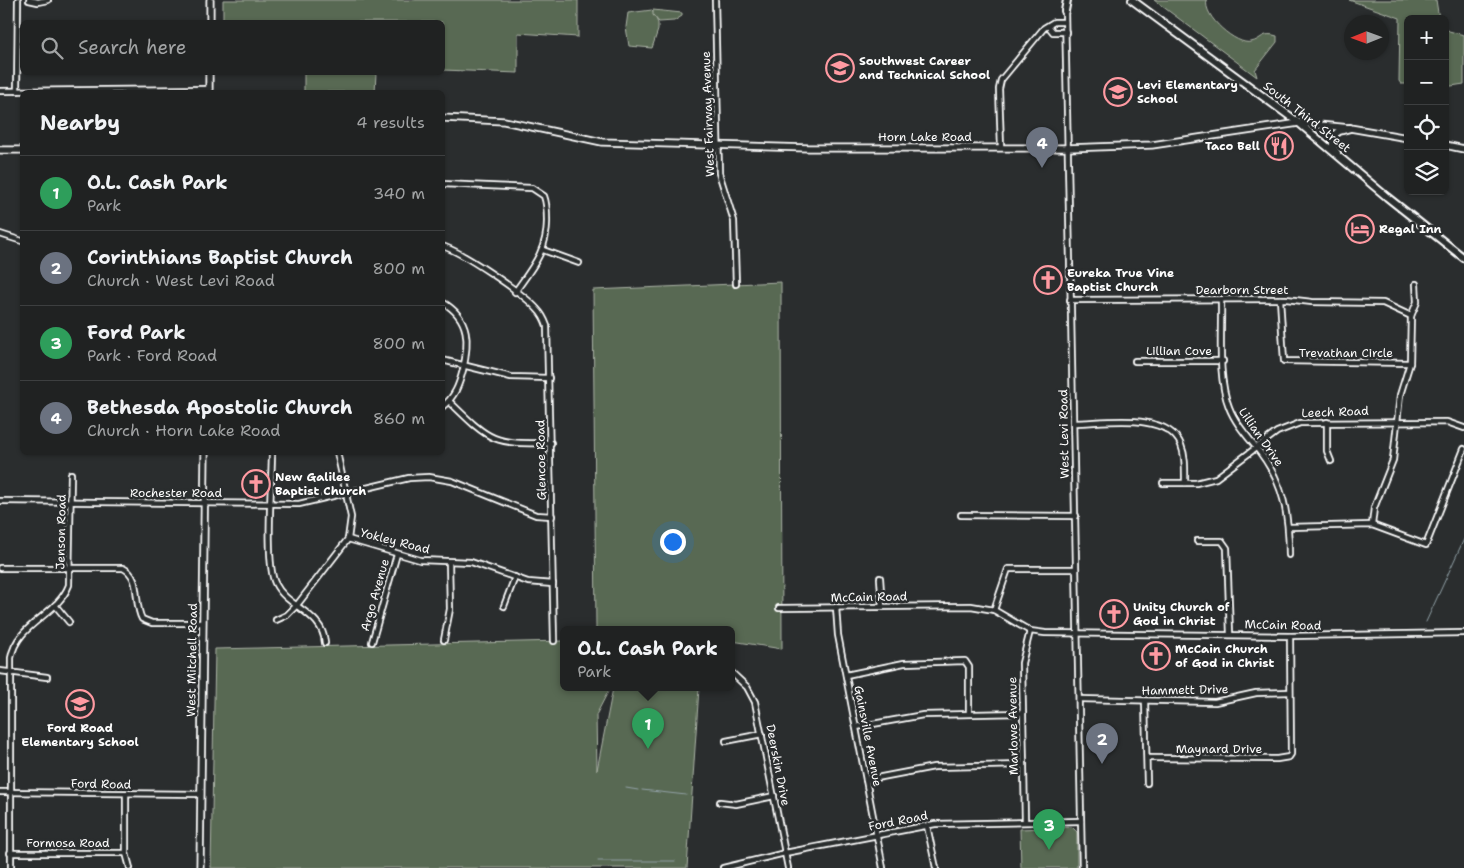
<!DOCTYPE html>
<html lang="en">
<head>
<meta charset="utf-8">
<style>
  :root { --surface:#202222; --page:#2d2f2f; --text:#f1f3f6; --muted:#a2a4a5; --line:#3d3f40; --accent:#8bbbb9 }
  body { margin:0; font-family:"Shantell Sans",sans-serif; background:var(--page); color:var(--text) }
  .controls { position:absolute; right:15px; top:15px; display:grid; overflow:hidden; border-radius:8px; box-shadow:0 1px 4px #0004 }
  .controls button { width:45px; height:45px; display:grid; place-items:center; padding:0; border:0; border-bottom:1px solid var(--line); background:var(--surface); color:var(--text); font:25px sans-serif }
  .compass { position:absolute; left:1344px; top:15px; width:45px; height:45px; border-radius:50%; background:var(--surface); box-shadow:0 1px 4px #0004; rotate:269deg }
  .you { position:absolute; left:672px; top:541px; width:18px; height:18px; margin:-12px; border:4px solid #fff; border-radius:50%; background:#1a73e8; box-shadow:0 0 0 8px #1a73e833 }
  .badge { display:grid; place-items:center; width:32px; height:32px; border-radius:50%; background:var(--accent); color:#fff; font-size:16px; font-weight:700 }
  .pin { position:absolute; translate:-50% -41px; filter:drop-shadow(0 1px 2px #0008) }
  .pin::after { content:''; position:absolute; top:26px; width:18px; height:15px; background:inherit; clip-path:polygon(0 0,100% 0,50% 100%) }
  .popup { position:absolute; left:560px; top:626px; width:175px; height:65px; box-sizing:border-box; display:grid; place-content:center; border-radius:8px; background:var(--surface); filter:drop-shadow(0 1px 4px #0005); font-size:16px; white-space:nowrap; color:var(--muted) }
  .popup b { font-size:19px; color:var(--text) }
  .popup::after { content:''; position:absolute; left:50%; top:100%; margin-left:-10px; border:10px solid transparent; border-top-color:var(--surface) }
  .list { margin:0; padding:0; list-style:none }
  h2 { display:flex; justify-content:space-between; align-items:center; height:65px; margin:0; padding:0 20px; font-size:21px }
  h2 small { font-size:16px; font-weight:400; color:var(--muted) }
  .list li { display:grid; grid-template-columns:32px 1fr auto; gap:15px; align-items:center; box-sizing:border-box; height:75px; padding:0 20px; border-top:1px solid var(--line) }
  .list b { display:block; font-size:19px; white-space:nowrap }
  .list p { margin:0; font-size:16px; white-space:nowrap; color:var(--muted) }
  .list em { font-size:16px; font-style:normal; color:var(--muted) }
  .icon { flex:none; width:28px; height:28px; fill:none; stroke:currentColor; stroke-width:2; stroke-linecap:round; stroke-linejoin:round }
  .map { position:relative; flex:none; width:1464px; height:868px; overflow:hidden }
  .search { position:absolute; background:var(--surface); box-shadow:0 1px 4px #0004; left:20px; top:20px; width:425px; height:55px; display:flex; align-items:center; gap:12px; box-sizing:border-box; padding:0 18px; border-radius:8px; color:var(--muted); font-size:19px }
  .panel { position:absolute; background:var(--surface); box-shadow:0 1px 4px #0004; left:20px; top:90px; width:425px; height:365px; border-radius:8px }
  .map>svg:first-child { display:block }
  .green { fill:#596952; stroke:#acb4a8 }
  .lines { fill:none; stroke-linecap:round; stroke-linejoin:round }
  .stream { stroke:#91a1a7; stroke-width:1 }
  .minor-casing { stroke:#fff; stroke-width:8 }
  .major-casing { stroke:#fff; stroke-width:9 }
  .highway-casing { stroke:#fff; stroke-width:10 }
  .minor { stroke:#2a2d2e; stroke-width:4.5 }
  .major { stroke:#2a2d2e; stroke-width:5.5 }
  .highway { stroke:#2a2d2e; stroke-width:6 }
  .labels { text-anchor:middle; dominant-baseline:central; stroke-width:5; stroke-linejoin:round; paint-order:stroke }
  .poi-label { font-size:12px; font-weight:bold; fill:#fff; stroke:#2a2d2e; text-anchor:start }
  .street-label { font-size:12px; fill:#fff; stroke:#2a2d2e }
</style>
</head>
<body>
<div class="map">
<svg width="1464" height="868" viewBox="0 0 1464 868">
  <rect width="100%" height="100%" fill="#2a2d2e"/>
  <filter id="ink" filterUnits="userSpaceOnUse"><feTurbulence type="fractalNoise" baseFrequency=".02" numOctaves="2"/><feDisplacementMap in="SourceGraphic" scale="10" xChannelSelector="R" yChannelSelector="G"/><feConvolveMatrix kernelMatrix="1 2 1 2 8 2 1 2 1" color-interpolation-filters="sRGB"/></filter>
  <g filter="url(#ink)">
    <g class="green">
      <path d="M 223,0 L 578,0 L 578,37 L 518,33 L 518,73 L 443,70 L 442,22 L 223,22 Z"/>
      <path d="M 1154,0 L 1207,0 C 1202,16 1237,46 1251,42 C 1262,40 1262,31 1277,36 L 1277,42 L 1255,70 L 1257,77 Z"/>
      <path d="M 1349,0 L 1436,0 L 1439,19 L 1408,19 L 1408,84 L 1401,84 L 1399,81 L 1400,18 Z"/>
      <path d="M 652,10 L 658,23 L 658,30 L 652,48 L 629,46 L 626,27 L 628,13 Z"/>
      <path d="M 653,10 L 682,13 L 682,16 L 674,21 L 659,22 L 653,15 Z"/>
      <path d="M 1445,27 L 1449,31 L 1464,35 L 1464,84 L 1445,87 Z"/>
      <path d="M 304,73 L 376,73 L 375,92 L 304,92 Z"/>
      <path d="M 781,282 L 782,649 L 732,641 L 732,630 L 596,630 L 593,290 Z"/>
      <path d="M 564,641 L 564,688 L 610,688 L 596,715 L 597,770 L 613,688 L 699,688 L 687,868 L 211,868 L 215,649 Z"/>
      <path d="M 1072,827 L 1077,832 L 1077,868 L 1021,868 L 1020,829 Z"/>
    </g>
    <g class="lines">
      <g class="stream">
        <path d="M 1426,622 L 1464,539"/>
        <path d="M 626,788 L 638,790"/>
        <path d="M 642,790 L 686,795"/>
        <path d="M 598,861 L 675,861"/>
      </g>
      <defs>
        <g id="minor">
          <path d="M 29,0 L 38,2 L 48,0"/>
          <path d="M 715,0 L 719,173 L 734,221 L 736,284"/>
          <path d="M 1065,10 L 1082,868"/>
          <path d="M 1049,27 L 1053,32 L 1066,32"/>
          <path d="M 0,91 L 209,89"/>
          <path d="M 17,91 L 18,0"/>
          <path d="M 1001,147 L 999,89 L 1001,80 L 1044,28 L 1054,22 L 1065,22"/>
          <path d="M 442,184 L 532,188 L 544,196 C 547,204 547,211 547,219 C 548,250 532,268 515,292"/>
          <path d="M 0,234 L 22,241"/>
          <path d="M 442,246 C 461,251 524,294 537,309 C 542,314 545,320 547,326 L 554,641"/>
          <path d="M 543,250 L 579,263"/>
          <path d="M 1280,299 L 1284,361 L 1410,363"/>
          <path d="M 1070,300 L 1286,299 L 1312,302 L 1383,303 L 1411,316"/>
          <path d="M 1221,300 C 1222,332 1217,377 1229,407 C 1235,423 1248,437 1259,451 C 1284,483 1289,515 1289,555"/>
          <path d="M 442,302 C 471,318 469,343 463,370 C 459,385 455,397 442,407"/>
          <path d="M 442,360 L 511,377 L 549,378"/>
          <path d="M 1135,361 L 1223,361"/>
          <path d="M 449,401 C 491,442 492,444 551,443"/>
          <path d="M 1327,422 L 1327,451 L 1331,461"/>
          <path d="M 1074,423 C 1104,423 1167,411 1181,445 C 1186,457 1185,471 1185,483"/>
          <path d="M 272,452 C 272,480 265,562 275,583 C 287,608 323,612 325,643"/>
          <path d="M 1163,483 L 1196,483 L 1216,478 L 1277,432 L 1300,423 L 1447,422 L 1464,428"/>
          <path d="M 0,501 L 299,504 L 409,478 L 429,477 L 452,481 L 536,515 L 552,516"/>
          <path d="M 961,515 L 1076,516"/>
          <path d="M 1372,525 L 1374,508 L 1393,460 L 1400,395 L 1410,363 L 1411,316 L 1417,302 L 1416,284"/>
          <path d="M 1289,527 L 1372,525 L 1426,545 L 1464,449"/>
          <path d="M 348,539 L 420,560 L 471,562 L 528,582 L 553,584"/>
          <path d="M 1197,541 L 1222,541 L 1227,548 L 1230,634"/>
          <path d="M 0,568 L 123,568 C 142,577 133,603 142,619 L 152,623 L 202,623"/>
          <path d="M 880,578 L 882,607"/>
          <path d="M 55,605 L 69,622"/>
          <path d="M 504,606 L 515,577"/>
          <path d="M 836,607 L 838,635 L 883,868"/>
          <path d="M 779,608 L 971,606 L 994,610 L 1030,631 L 1045,633 L 1290,636 L 1464,633"/>
          <path d="M 994,610 L 1008,569 L 1076,569"/>
          <path d="M 276,620 L 287,615 L 297,605 L 348,539 L 351,517 L 337,452"/>
          <path d="M 444,640 L 450,609 L 449,562"/>
          <path d="M 372,642 L 397,554"/>
          <path d="M 0,671 L 47,677"/>
          <path d="M 732,673 L 747,687 L 755,702 L 788,868"/>
          <path d="M 846,675 L 904,663 L 965,661 L 969,667 L 969,713"/>
          <path d="M 1079,699 L 1215,702 L 1256,693 L 1290,692"/>
          <path d="M 1145,701 L 1147,783"/>
          <path d="M 856,727 L 923,715 L 1023,713"/>
          <path d="M 726,741 L 762,734"/>
          <path d="M 1147,758 L 1277,759 L 1289,757 L 1291,754 L 1290,636"/>
          <path d="M 866,780 L 934,767 L 1024,765"/>
          <path d="M 0,792 L 201,794"/>
          <path d="M 126,794 L 126,853 L 130,868"/>
          <path d="M 720,802 L 736,804 L 774,796"/>
          <path d="M 1025,821 L 1022,663 L 1030,631"/>
          <path d="M 927,826 L 936,868"/>
          <path d="M 10,853 L 126,853"/>
          <path d="M 11,868 L 11,658 C 17,623 57,616 69,585 L 71,474"/>
          <path d="M 723,868 L 785,853 L 935,824 L 1081,821"/>
        </g>
        <g id="major">
          <path d="M 210,22 L 210,0"/>
          <path d="M 209,92 L 209,72"/>
          <path d="M 442,118 L 504,121 L 602,142 L 809,148 L 1067,148 L 1152,145 L 1299,123 L 1350,128 L 1408,138"/>
          <path d="M 1445,145 L 1464,149"/>
          <path d="M 0,150 L 22,150"/>
          <path d="M 200,868 L 205,452"/>
        </g>
        <g id="highway">
          <path d="M 1132,0 L 1299,123 L 1387,197 L 1464,258"/>
          <path d="M 1065,11 L 1067,0"/>
          <path d="M 1337,153 L 1333,146 L 1333,136 L 1339,131 L 1350,128"/>
        </g>
      </defs>
      <use href="#minor" class="minor-casing"/>
      <use href="#major" class="major-casing"/>
      <use href="#highway" class="highway-casing"/>
      <use href="#minor" class="minor"/>
      <use href="#major" class="major"/>
      <use href="#highway" class="highway"/>
    </g>
  </g>
  <defs>
    <symbol id="school-ring" viewBox="-11 -11 22 22"><circle r="9.5" fill="#2a2d2e" stroke="#ff9aa2" stroke-width="1.5"/><path d="M0-5L7-2L0 1L-7-2ZM-4 1L0 2.5L4 1V4Q0 6-4 4Z" fill="#ff9aa2"/></symbol>
    <symbol id="restaurant-ring" viewBox="-11 -11 22 22"><circle r="9.5" fill="#2a2d2e" stroke="#ff9aa2" stroke-width="1.5"/><path d="M-5-6h1v4h1v-4h1v4h1v-4h1v5L-1.5 .5V6h-2V.5L-5-1ZM5-6V6H3V1.5H1.5Q1.5-4 5-6Z" fill="#ff9aa2"/></symbol>
    <symbol id="hotel-ring" viewBox="-11 -11 22 22"><circle r="9.5" fill="#2a2d2e" stroke="#ff9aa2" stroke-width="1.5"/><path d="M-6-4.5h1.5V1H6V5H4.5V3h-9V5H-6ZM-4 0a1.8 1.8 0 1 1 3.6 0ZM.5 0V-2.5h3Q6-2.5 6 0Z" fill="#ff9aa2"/></symbol>
    <symbol id="church-ring" viewBox="-11 -11 22 22"><circle r="9.5" fill="#2a2d2e" stroke="#ff9aa2" stroke-width="1.5"/><path d="M-1.2-6h2.4v3.5h3.3v2.4h-3.3V6h-2.4V-.1h-3.3v-2.4h3.3Z" fill="#ff9aa2"/></symbol>
  </defs>
  <g fill-rule="evenodd">
    <use href="#school-ring" x="824" y="52" width="32" height="32"/>
    <use href="#school-ring" x="1102" y="76" width="32" height="32"/>
    <use href="#restaurant-ring" x="1263" y="130" width="32" height="32"/>
    <use href="#hotel-ring" x="1344" y="213" width="32" height="32"/>
    <use href="#church-ring" x="1032" y="264" width="32" height="32"/>
    <use href="#church-ring" x="240" y="468" width="32" height="32"/>
    <use href="#church-ring" x="1098" y="598" width="32" height="32"/>
    <use href="#church-ring" x="1140" y="640" width="32" height="32"/>
    <use href="#school-ring" x="64" y="688" width="32" height="32"/>
  </g>
  <g class="labels">
    <g class="poi-label">
      <text x="859" y="61">Southwest Career<tspan x="859" dy="14">and Technical School</tspan></text>
      <text x="1137" y="85">Levi Elementary<tspan x="1137" dy="14">School</tspan></text>
      <text x="1260" y="146" text-anchor="end">Taco Bell</text>
      <text x="1379" y="229">Regal Inn</text>
      <text x="1067" y="273">Eureka True Vine<tspan x="1067" dy="14">Baptist Church</tspan></text>
      <text x="275" y="477">New Galilee<tspan x="275" dy="14">Baptist Church</tspan></text>
      <text x="1133" y="607">Unity Church of<tspan x="1133" dy="14">God in Christ</tspan></text>
      <text x="1175" y="649">McCain Church<tspan x="1175" dy="14">of God in Christ</tspan></text>
      <text x="80" y="728" text-anchor="middle">Ford Road<tspan x="80" dy="14">Elementary School</tspan></text>
    </g>
    <g class="street-label">
      <text transform="translate(708 114) rotate(-92)">West Fairway Avenue</text>
      <text transform="translate(1307 117) rotate(38)">South Third Street</text>
      <text x="925" y="137">Horn Lake Road</text>
      <text x="1242" y="290">Dearborn Street</text>
      <text x="1179" y="351">Lillian Cove</text>
      <text x="1346" y="353">Trevathan Circle</text>
      <text transform="translate(1335 412) rotate(-2)">Leech Road</text>
      <text transform="translate(1064 434) rotate(-91)">West Levi Road</text>
      <text transform="translate(1261 437) rotate(55)">Lillian Drive</text>
      <text transform="translate(541 460) rotate(-91)">Glencoe Road</text>
      <text x="176" y="493">Rochester Road</text>
      <text transform="translate(61 532) rotate(-89)">Jenson Road</text>
      <text transform="translate(395 541) rotate(14)">Yokley Road</text>
      <text transform="translate(375 595) rotate(-74)">Argo Avenue</text>
      <text transform="translate(869 597) rotate(-1)">McCain Road</text>
      <text transform="translate(1283 625) rotate(1)">McCain Road</text>
      <text transform="translate(192 660) rotate(-89)">West Mitchell Road</text>
      <text transform="translate(1185 690) rotate(-1)">Hammett Drive</text>
      <text transform="translate(1013 726) rotate(-91)">Marlowe Avenue</text>
      <text transform="translate(868 736) rotate(79)">Gainsville Avenue</text>
      <text x="1219" y="749">Maynard Drive</text>
      <text transform="translate(778 765) rotate(79)">Deerskin Drive</text>
      <text transform="translate(101 784) rotate(1)">Ford Road</text>
      <text transform="translate(898 821) rotate(-11)">Ford Road</text>
      <text x="68" y="843">Formosa Road</text>
    </g>
  </g>
</svg>
<div class="controls">
<button>+</button>
<button>−</button>
<button><svg class="icon" aria-label="locate" viewBox="0 0 24 24"><circle cx="12" cy="12" r="6"/><path d="M12 2v4M12 18v4M2 12h4M18 12h4"/></svg></button>
<button><svg class="icon" aria-label="layers" viewBox="0 0 24 24"><path d="M12 4l9 5-9 5-9-5zM3 14l9 5 9-5"/></svg></button>
</div>
<svg class="compass" viewBox="-18 -18 36 36"><path d="M0-13l5 13h-10z" fill="#e53935"/><path d="M0 13l5-13h-10z" fill="#a2a4a5"/></svg>
<div class="you"></div>
<div class="pin badge" style="left:648px;top:749px;background:#2e9e5b">1</div>
<div class="popup"><b>O.L. Cash Park</b>Park</div>
<div class="pin badge" style="left:1102px;top:764px;background:#6b7280">2</div>
<div class="pin badge" style="left:1049px;top:850px;background:#2e9e5b">3</div>
<div class="pin badge" style="left:1042px;top:168px;background:#6b7280">4</div>
<div class="search"><svg class="icon" aria-label="search" viewBox="0 0 24 24"><circle cx="10" cy="10" r="6"/><path d="M15 15l6 6"/></svg>Search here</div>
<section class="panel">
<h2>Nearby<small>4 results</small></h2>
<ul class="list">
<li><span class="badge" style="background:#2e9e5b">1</span><div><b>O.L. Cash Park</b><p>Park</p></div><em>340 m</em></li>
<li><span class="badge" style="background:#6b7280">2</span><div><b>Corinthians Baptist Church</b><p>Church · West Levi Road</p></div><em>800 m</em></li>
<li><span class="badge" style="background:#2e9e5b">3</span><div><b>Ford Park</b><p>Park · Ford Road</p></div><em>800 m</em></li>
<li><span class="badge" style="background:#6b7280">4</span><div><b>Bethesda Apostolic Church</b><p>Church · Horn Lake Road</p></div><em>860 m</em></li>
</ul>
</section>
</div>
</body>
</html>
